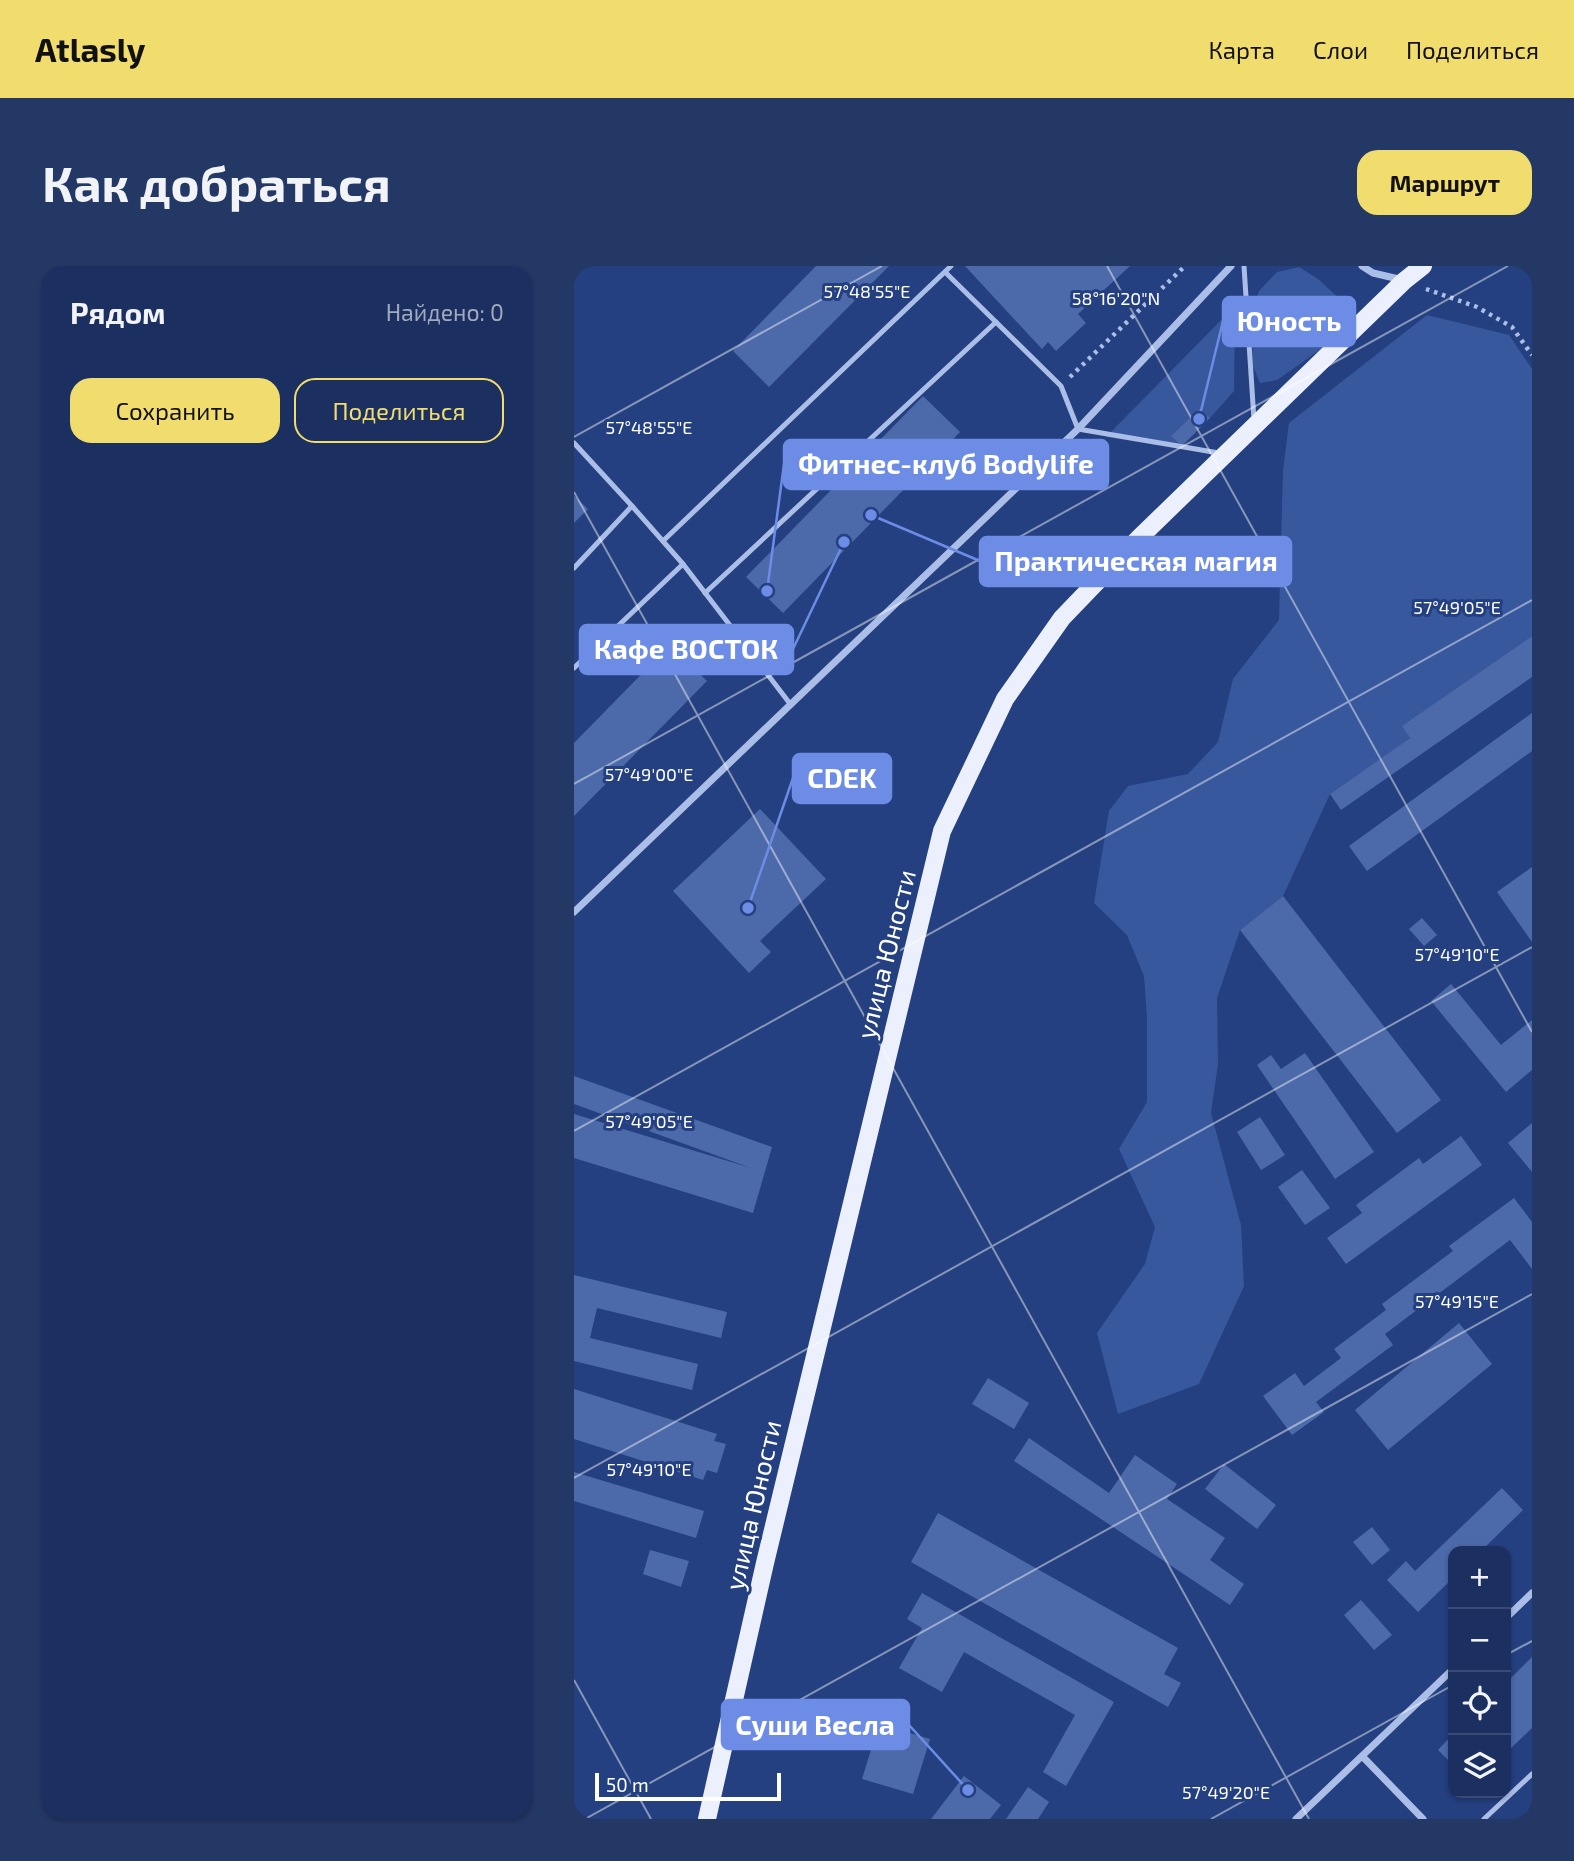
<!DOCTYPE html>
<html lang="ru">
<head>
<meta charset="utf-8">
<style>
  :root { --surface:#1b3060; --page:#243866; --text:#f1f3f6; --muted:#a0a9bd; --line:#394b75; --accent:#f1dc6e }
  body { margin:0; font-family:"Exo 2",sans-serif; background:var(--page); color:var(--text) }
  .controls { position:absolute; right:21px; bottom:21px; display:grid; overflow:hidden; border-radius:14px; box-shadow:0 2px 5px #0004 }
  .controls button { width:63px; height:63px; display:grid; place-items:center; padding:0; border:0; border-bottom:2px solid var(--line); background:var(--surface); color:var(--text); font:35px sans-serif }
  .scale { position:absolute; left:21px; bottom:18px; width:186px; box-sizing:border-box; padding-left:7px; border:4px solid #fff; border-top:0; font-size:19px; line-height:24px; white-space:nowrap; color:#fff; -webkit-text-stroke:5px #244080; paint-order:stroke }
  .list { margin:0; padding:0; list-style:none }
  h2 { display:flex; justify-content:space-between; align-items:center; height:91px; margin:0; padding:0 28px; font-size:30px }
  h2 small { font-size:23px; font-weight:400; color:var(--muted) }
  .actions { display:flex; gap:14px; padding:21px 28px }
  .actions a { flex:1; padding:16px 0; border:2px solid var(--accent); border-radius:21px; text-align:center; font-size:24px; color:var(--accent) }
  .actions .main { background:var(--accent); color:#111 }
  .icon { flex:none; width:38px; height:38px; fill:none; stroke:currentColor; stroke-width:2; stroke-linecap:round; stroke-linejoin:round }
  .map { position:relative; flex:none; width:958px; height:1553px; overflow:hidden; border-radius:21px }
  header { display:flex; align-items:center; gap:42px; box-sizing:border-box; height:98px; padding:0 35px; background:var(--accent); color:#111 }
  header strong { font-size:33px }
  nav { display:flex; gap:38px; margin-inline-start:auto; font-size:24px }
  .intro { display:flex; align-items:center; justify-content:space-between; box-sizing:border-box; height:168px; padding:0 42px }
  h1 { margin:0; font-size:49px }
  .button { padding:18px 32px; border-radius:21px; background:var(--accent); color:#111; font-size:24px; font-weight:700 }
  main { display:flex; gap:42px; padding:0 42px }
  aside { flex:1; background:var(--surface); border-radius:21px; box-shadow:0 2px 5px #0004 }
  .map>svg:first-child { display:block }
  .green { fill:#38589e }
  .building { fill:#4c69a9 }
  .lines { fill:none; stroke-linecap:round; stroke-linejoin:round }
  .path { stroke:#aabee7; stroke-width:4.5; stroke-dasharray:3.5 5; stroke-linecap:butt }
  .lane { stroke:#aabee7; stroke-width:5 }
  .street { stroke:#aabee7; stroke-width:7 }
  .primary { stroke:#ecf0fd; stroke-width:18 }
  .ticks { fill:none; stroke:#fff; stroke-width:2; stroke-opacity:0.45 }
  .labels { text-anchor:middle; dominant-baseline:central; stroke-width:6; stroke-linejoin:round; paint-order:stroke }
  .street-label { font-size:26px; fill:#fff; stroke:#244080 }
  .ticks-label { font-size:18px; text-anchor:middle; fill:#fff; stroke:#244080; stroke-width:6; stroke-linejoin:round; paint-order:stroke }
  .leader { fill:none; stroke:#6c8ce6; stroke-width:2.5 }
  .callout-dot { fill:#6c8ce6; stroke:#244080; stroke-width:2.5 }
  .callout { fill:#6c8ce6; stroke:#6c8ce6; stroke-width:2.5 }
  .callout-label { font-size:28px; text-anchor:middle; font-weight:bold; fill:#fff }
</style>
</head>
<body>
<header>
<strong>Atlasly</strong>
<nav><a>Карта</a><a>Слои</a><a>Поделиться</a></nav>
</header>
<div class="intro"><h1>Как добраться</h1><a class="button">Маршрут</a></div>
<main>
<aside>
<h2>Рядом<small>Найдено: 0</small></h2>
<ul class="list">
</ul>
<div class="actions"><a class="main">Сохранить</a><a>Поделиться</a></div>
</aside>
<div class="map">
<svg width="958" height="1553" viewBox="0 0 958 1553">
  <rect width="100%" height="100%" fill="#244080"/>
  <g class="green">
    <path d="M 725,1 L 744,13 L 767,34 L 771,55 L 760,74 L 703,114 L 686,117 L 679,100 L 678,46 L 685,25 L 703,6 Z"/>
    <path d="M 661,40 L 660,125 L 636,152 L 626,142 L 598,169 L 608,180 L 583,179 L 532,171 Z"/>
    <path d="M 853,49 L 935,69 L 958,103 L 958,370 L 829,460 L 836,472 L 756,528 L 709,630 L 666,664 L 643,732 L 644,798 L 637,847 L 667,959 L 670,1020 L 625,1118 L 544,1148 L 523,1067 L 571,998 L 581,961 L 545,883 L 573,836 L 573,749 L 570,710 L 553,669 L 520,637 L 535,545 L 554,520 L 614,508 L 644,476 L 659,413 L 705,354 L 709,205 L 715,157 Z"/>
  </g>
  <g class="building">
    <path d="M 242,0 L 315,0 L 195,121 L 159,85 Z"/>
    <path d="M 391,0 L 556,0 L 504,48 L 512,57 L 482,85 L 474,76 L 468,83 Z"/>
    <path d="M 349,130 L 386,166 L 209,347 L 172,311 Z"/>
    <path d="M 626,142 L 636,152 L 608,180 L 597,170 Z"/>
    <path d="M 0,230 L 14,243 L 0,257 Z"/>
    <path d="M 958,370 L 958,411 L 767,544 L 756,528 L 836,472 L 828,460 Z"/>
    <path d="M 96,379 L 133,415 L 0,550 L 0,477 Z"/>
    <path d="M 958,447 L 958,485 L 793,605 L 775,580 Z"/>
    <path d="M 186,543 L 252,613 L 186,675 L 197,686 L 175,707 L 99,625 Z"/>
    <path d="M 958,601 L 958,676 L 923,626 Z"/>
    <path d="M 709,630 L 867,834 L 823,867 L 666,664 Z"/>
    <path d="M 848,652 L 863,669 L 850,680 L 835,663 Z"/>
    <path d="M 877,718 L 927,779 L 958,754 L 958,804 L 932,826 L 857,735 Z"/>
    <path d="M 731,787 L 800,886 L 761,913 L 683,799 L 697,789 L 707,803 Z"/>
    <path d="M 0,810 L 198,881 L 179,947 L 0,892 L 0,848 L 177,902 L 0,838 Z"/>
    <path d="M 686,851 L 711,889 L 687,904 L 663,866 Z"/>
    <path d="M 958,857 L 958,906 L 934,877 Z"/>
    <path d="M 887,870 L 908,899 L 772,998 L 753,972 L 788,947 L 782,939 L 845,892 L 849,898 Z"/>
    <path d="M 728,904 L 756,942 L 731,959 L 704,921 Z"/>
    <path d="M 940,932 L 958,956 L 958,1003 L 936,974 L 811,1068 L 819,1079 L 742,1136 L 750,1146 L 718,1169 L 689,1130 L 721,1107 L 730,1120 L 767,1092 L 760,1083 L 812,1044 L 808,1038 L 879,985 L 875,980 Z"/>
    <path d="M 0,1009 L 153,1046 L 147,1072 L 23,1042 L 16,1072 L 124,1098 L 118,1124 L 0,1095 Z"/>
    <path d="M 885,1057 L 918,1098 L 814,1184 L 781,1144 Z"/>
    <path d="M 414,1112 L 455,1137 L 440,1163 L 398,1138 Z"/>
    <path d="M 0,1123 L 143,1168 L 140,1175 L 152,1178 L 143,1207 L 133,1204 L 129,1214 L 0,1173 Z"/>
    <path d="M 455,1172 L 535,1227 L 561,1189 L 603,1218 L 593,1233 L 651,1272 L 636,1294 L 670,1318 L 656,1339 L 440,1195 Z"/>
    <path d="M 650,1198 L 702,1239 L 683,1263 L 631,1223 Z"/>
    <path d="M 0,1206 L 130,1245 L 122,1272 L 0,1235 Z"/>
    <path d="M 928,1222 L 949,1244 L 907,1285 L 879,1285 L 879,1312 L 844,1346 L 813,1314 L 832,1295 L 841,1305 Z"/>
    <path d="M 364,1247 L 604,1382 L 590,1408 L 607,1417 L 594,1441 L 337,1296 Z"/>
    <path d="M 798,1261 L 816,1284 L 798,1299 L 779,1276 Z"/>
    <path d="M 76,1284 L 115,1295 L 107,1321 L 69,1308 Z"/>
    <path d="M 348,1327 L 540,1436 L 492,1520 L 469,1506 L 501,1449 L 390,1386 L 368,1426 L 325,1402 L 348,1362 L 333,1353 Z"/>
    <path d="M 787,1334 L 818,1369 L 800,1384 L 770,1349 Z"/>
    <path d="M 958,1391 L 958,1462 L 932,1487 L 932,1417 Z"/>
    <path d="M 305,1458 L 356,1473 L 339,1528 L 288,1513 Z"/>
    <path d="M 879,1468 L 879,1499 L 864,1484 Z"/>
    <path d="M 390,1510 L 427,1539 L 416,1553 L 357,1553 Z"/>
    <path d="M 454,1521 L 475,1536 L 464,1553 L 432,1553 Z"/>
  </g>
  <g class="lines">
    <g class="path">
      <path d="M 852,23 L 903,41 L 938,61 L 958,89"/>
      <path d="M 496,111 L 611,0"/>
    </g>
    <g class="lane">
      <path d="M 670,0 L 680,154"/>
      <path d="M 371,6 L 487,120 L 504,163 L 645,187"/>
      <path d="M 0,177 L 58,240 L 109,298 L 217,439"/>
      <path d="M 89,275 L 377,0"/>
      <path d="M 0,302 L 58,240"/>
      <path d="M 131,327 L 422,56"/>
      <path d="M 0,402 L 109,298"/>
      <path d="M 910,1553 L 958,1508"/>
    </g>
    <g class="street">
      <path d="M 788,0 L 799,7 L 829,14"/>
      <path d="M 0,646 L 504,163 L 657,0"/>
      <path d="M 932,1352 L 958,1327"/>
      <path d="M 789,1491 L 849,1553"/>
      <path d="M 722,1553 L 879,1403"/>
    </g>
    <path class="primary" d="M 133,1553 L 191,1297 L 368,565 L 431,433 L 488,352 L 565,272 L 830,15 L 849,0"/>
  </g>
  <path class="ticks" d="M 533,0 L 958,766M 0,171 L 308,0M 0,226 L 735,1553M 0,518 L 934,0M 0,865 L 958,334M 0,1212 L 958,681M 932,1389 L 958,1375M 0,1414 L 77,1553M 11,1553 L 958,1028M 637,1553 L 879,1419"/>
  <g class="labels">
    <g class="street-label">
      <text transform="translate(311 688) rotate(-76)">улица Юности</text>
      <text transform="translate(178 1239) rotate(-77)">улица Юности</text>
    </g>
  </g>
  <g class="ticks-label">
    <text x="293" y="32">57°48'55"E</text>
    <text x="542" y="39">58°16'20"N</text>
    <text x="75" y="168">57°48'55"E</text>
    <text x="883" y="348">57°49'05"E</text>
    <text x="75" y="515">57°49'00"E</text>
    <text x="883" y="695">57°49'10"E</text>
    <text x="75" y="862">57°49'05"E</text>
    <text x="883" y="1042">57°49'15"E</text>
    <text x="75" y="1210">57°49'10"E</text>
    <text x="652" y="1533">57°49'20"E</text>
  </g>
  <path class="leader" d="M625 153L649 55M193 325L210 198M297 249L406 295M270 276L219 383M174 642L219 512M394 1524L335 1459"/>
  <g class="callout-dot">
    <circle cx="625" cy="153" r="7"/>
    <circle cx="193" cy="325" r="7"/>
    <circle cx="297" cy="249" r="7"/>
    <circle cx="270" cy="276" r="7"/>
    <circle cx="174" cy="642" r="7"/>
    <circle cx="394" cy="1524" r="7"/>
  </g>
  <g class="callout">
    <rect x="649" y="31" width="132" height="49" rx="7"/>
    <rect x="210" y="174" width="324" height="49" rx="7"/>
    <rect x="406" y="271" width="311" height="49" rx="7"/>
    <rect x="6" y="359" width="213" height="49" rx="7"/>
    <rect x="219" y="488" width="98" height="49" rx="7"/>
    <rect x="148" y="1434" width="187" height="49" rx="7"/>
  </g>
  <g class="callout-label">
    <text x="715" y="65">Юность</text>
    <text x="372" y="208">Фитнес-клуб Bodylife</text>
    <text x="562" y="305">Практическая магия</text>
    <text x="112" y="393">Кафе ВОСТОК</text>
    <text x="268" y="522">CDEK</text>
    <text x="241" y="1469">Суши Весла</text>
  </g>
</svg>
<div class="controls">
<button>+</button>
<button>−</button>
<button><svg class="icon" aria-label="locate" viewBox="0 0 24 24"><circle cx="12" cy="12" r="6"/><path d="M12 2v4M12 18v4M2 12h4M18 12h4"/></svg></button>
<button><svg class="icon" aria-label="layers" viewBox="0 0 24 24"><path d="M12 4l9 5-9 5-9-5zM3 14l9 5 9-5"/></svg></button>
</div>
<div class="scale">50 m</div>
</div>
</main>
</body>
</html>
